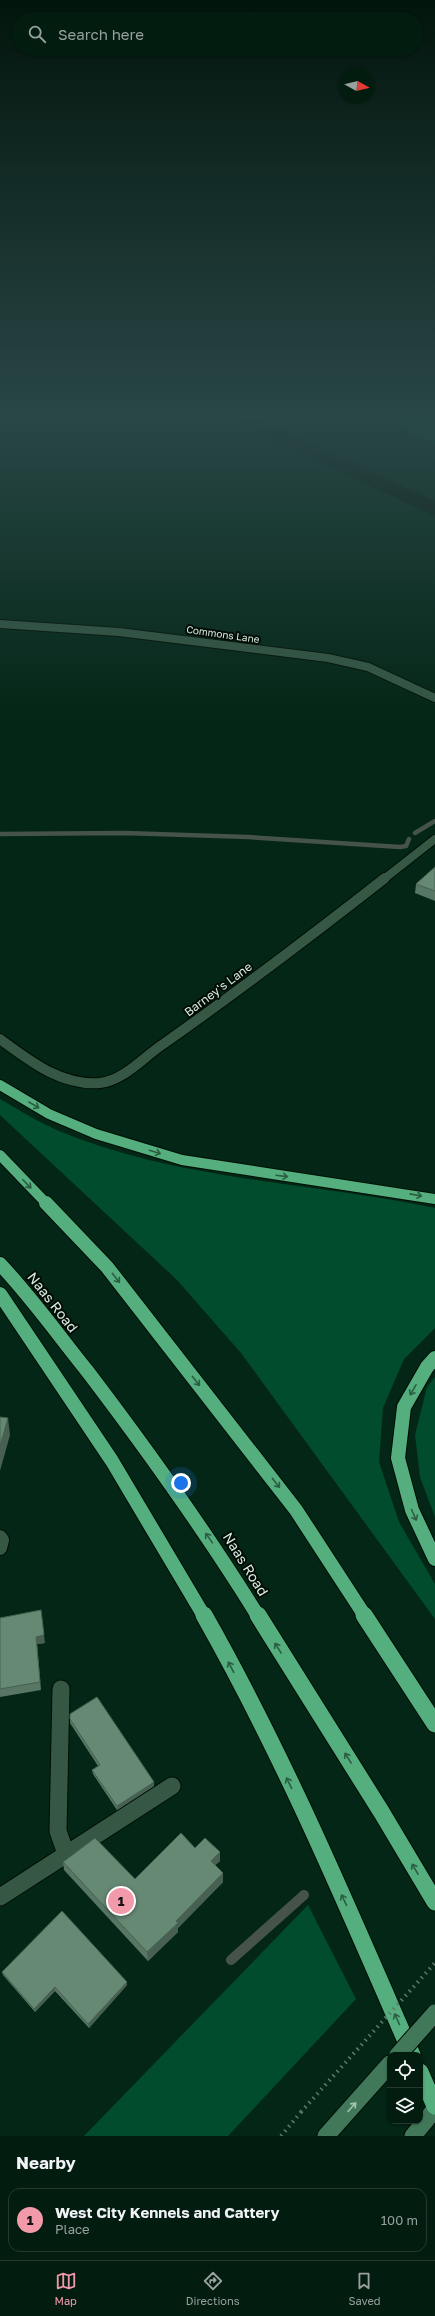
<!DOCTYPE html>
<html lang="en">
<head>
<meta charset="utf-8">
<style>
  :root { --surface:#031c10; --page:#0d2519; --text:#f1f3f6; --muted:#97a19f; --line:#243a30; --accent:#f39aaa }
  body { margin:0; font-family:"Golos Text",sans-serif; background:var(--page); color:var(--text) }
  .controls { position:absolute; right:12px; bottom:12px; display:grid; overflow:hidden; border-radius:8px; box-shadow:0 1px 3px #0004 }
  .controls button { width:36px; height:36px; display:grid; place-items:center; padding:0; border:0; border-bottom:1px solid var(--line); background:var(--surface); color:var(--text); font:20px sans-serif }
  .compass { position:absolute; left:339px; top:68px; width:36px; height:36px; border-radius:50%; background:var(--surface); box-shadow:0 1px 3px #0004; rotate:98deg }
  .you { position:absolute; left:181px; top:1483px; width:14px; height:14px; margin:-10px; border:3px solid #fff; border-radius:50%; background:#1a73e8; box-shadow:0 0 0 6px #1a73e833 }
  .badge { display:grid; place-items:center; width:26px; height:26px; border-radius:50%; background:var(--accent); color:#111; font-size:13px; font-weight:700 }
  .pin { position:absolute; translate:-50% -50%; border:2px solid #fff; box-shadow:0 1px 4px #0006 }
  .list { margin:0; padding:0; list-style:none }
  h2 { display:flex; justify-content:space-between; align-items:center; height:52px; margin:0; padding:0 16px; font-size:17px }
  h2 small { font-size:13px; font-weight:400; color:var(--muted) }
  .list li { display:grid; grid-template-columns:26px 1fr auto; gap:12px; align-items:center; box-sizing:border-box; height:64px; margin:0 8px 8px; padding:0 8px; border:1px solid var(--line); border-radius:12px }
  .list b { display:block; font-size:15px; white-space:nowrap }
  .list p { margin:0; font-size:13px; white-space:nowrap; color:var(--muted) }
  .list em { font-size:13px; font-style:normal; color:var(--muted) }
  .icon { flex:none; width:22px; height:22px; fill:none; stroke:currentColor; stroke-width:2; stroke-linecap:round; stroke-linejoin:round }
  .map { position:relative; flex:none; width:435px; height:2136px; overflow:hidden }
  .search { position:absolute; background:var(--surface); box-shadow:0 1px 3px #0004; left:12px; right:12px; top:12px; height:44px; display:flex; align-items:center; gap:10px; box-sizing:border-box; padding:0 14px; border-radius:22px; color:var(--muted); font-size:15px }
  .sheet { height:124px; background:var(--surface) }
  nav { display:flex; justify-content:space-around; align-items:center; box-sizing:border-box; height:56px; border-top:1px solid var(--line); background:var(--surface); font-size:11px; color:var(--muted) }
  nav a { display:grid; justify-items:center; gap:2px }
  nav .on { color:var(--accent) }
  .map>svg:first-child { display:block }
  .green { fill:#004c2d }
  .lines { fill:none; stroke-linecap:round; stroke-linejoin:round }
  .stream-far1 { stroke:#46534b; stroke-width:4.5 }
  .stream { stroke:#46534b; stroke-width:10 }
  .river { fill:#06120b; fill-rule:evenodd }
  .service-casing { stroke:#000e04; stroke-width:16 }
  .minor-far2-casing { stroke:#000e04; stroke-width:10 }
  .minor-far1-casing { stroke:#000e04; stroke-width:12 }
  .minor-casing { stroke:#000e04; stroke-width:19 }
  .secondary-casing { stroke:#000e04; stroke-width:19 }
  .trunk-far2-casing { stroke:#000e04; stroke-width:12 }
  .trunk-far1-casing { stroke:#000e04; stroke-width:16 }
  .trunk-casing { stroke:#000e04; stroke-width:19 }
  .path { stroke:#5f7a6c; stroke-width:4; stroke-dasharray:1.5 4.5; stroke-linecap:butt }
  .service { stroke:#365744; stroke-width:14 }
  .minor-far2 { stroke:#365744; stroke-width:8 }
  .minor-far1 { stroke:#365744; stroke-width:10 }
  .minor { stroke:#365744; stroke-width:17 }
  .secondary { stroke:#41785a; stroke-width:17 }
  .trunk-far2 { stroke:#54ae7e; stroke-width:10 }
  .trunk-far1 { stroke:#54ae7e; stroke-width:14 }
  .trunk { stroke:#54ae7e; stroke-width:17 }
  .secondary-bridge-casing { stroke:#000e04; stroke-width:19; stroke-linecap:butt }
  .path-bridge { stroke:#5f7a6c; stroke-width:4; stroke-dasharray:1.5 4.5; stroke-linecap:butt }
  .secondary-bridge { stroke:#41785a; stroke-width:17 }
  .wall { fill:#587664 }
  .shaded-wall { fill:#476051 }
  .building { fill:#668974; stroke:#476051 }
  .oneway { stroke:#2b5d42 }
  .oneway2 { stroke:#a4c3b1 }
  .labels { text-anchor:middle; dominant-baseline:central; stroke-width:4; stroke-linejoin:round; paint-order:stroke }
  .far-street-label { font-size:10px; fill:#daece0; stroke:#020c06 }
  .street-label { font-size:12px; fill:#daece0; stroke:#020c06 }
  .near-street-label { font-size:14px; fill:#daece0; stroke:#020c06 }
</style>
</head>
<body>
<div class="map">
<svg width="435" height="2136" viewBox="0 0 435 2136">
  <rect width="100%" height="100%" fill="#042616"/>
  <g class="green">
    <path d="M 392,419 L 435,419 L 435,443 L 410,431 Z"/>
    <path d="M 0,1099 C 21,1111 41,1124 64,1133 C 183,1181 311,1182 435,1208 L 435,1328 L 404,1359 L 383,1408 L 379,1462 L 399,1522 L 435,1584 L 435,1619 L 241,1353 L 177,1280 L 0,1115 Z"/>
    <path d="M 435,1377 L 435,1517 L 420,1477 L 415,1435 L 427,1387 Z"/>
    <path d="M 308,1905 L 356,1999 L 228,2136 L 84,2136 Z"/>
  </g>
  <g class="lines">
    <g class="stream-far1">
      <path d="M 415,833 L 435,821"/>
      <path d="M 0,834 L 124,833 L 248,837 L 400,847 L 406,846 L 409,839"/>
    </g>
    <path class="stream" d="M 231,1960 L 304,1895"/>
    <path class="river" d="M 233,419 L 258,419 L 435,501 L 435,516 L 236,423 Z"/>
    <defs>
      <path id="service" d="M 0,1537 L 2,1540 L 0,1548"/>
      <g id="minor-far2">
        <path d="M 0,624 L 119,632 L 328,658 L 368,667 L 435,698"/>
        <path d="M 384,879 L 435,839"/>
      </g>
      <path id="minor-far1" d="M 0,1039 C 30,1061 61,1086 100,1083 C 122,1081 142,1059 159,1047 C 236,993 311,936 385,878"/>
      <g id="minor">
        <path d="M 61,1689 L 58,1831 L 66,1854"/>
        <path d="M 0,1897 L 172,1786"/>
      </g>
      <g id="secondary">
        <path d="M 326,2136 L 390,2064"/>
        <path d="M 413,2136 L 435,2109"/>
      </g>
      <g id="trunk-far2">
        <path d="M 0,1085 L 49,1114 L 96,1134 L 182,1160 L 435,1199"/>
        <path d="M 0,1155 L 47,1204"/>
      </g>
      <g id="trunk-far1">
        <path d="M 46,1203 L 107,1267 L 296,1510 L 365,1616"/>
        <path d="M 0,1264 C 32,1298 59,1336 88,1372 C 148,1451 206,1532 258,1616"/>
        <path d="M 0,1294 L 112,1461 L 204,1616"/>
        <path d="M 435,1358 L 427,1367 L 404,1407 L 398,1458 L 412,1510 L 435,1559"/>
      </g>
      <g id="trunk">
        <path d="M 204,1615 C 284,1756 347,1906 412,2055"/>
        <path d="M 258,1615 L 382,1813 L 435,1902"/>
        <path d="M 364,1615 L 435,1724"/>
        <path d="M 420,2072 L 435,2106"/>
      </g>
    </defs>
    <use href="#service" class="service-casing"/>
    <use href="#minor-far2" class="minor-far2-casing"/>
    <use href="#minor-far1" class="minor-far1-casing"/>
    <use href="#minor" class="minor-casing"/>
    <use href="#secondary" class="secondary-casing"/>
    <use href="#trunk-far2" class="trunk-far2-casing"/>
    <use href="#trunk-far1" class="trunk-far1-casing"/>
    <use href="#trunk" class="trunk-casing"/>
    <path class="path" d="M 281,2136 L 301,2112"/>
    <use href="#service" class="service"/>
    <use href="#minor-far2" class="minor-far2"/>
    <use href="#minor-far1" class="minor-far1"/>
    <use href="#minor" class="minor"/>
    <use href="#secondary" class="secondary"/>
    <use href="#trunk-far2" class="trunk-far2"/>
    <use href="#trunk-far1" class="trunk-far1"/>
    <use href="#trunk" class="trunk"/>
    <defs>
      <path id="secondary-bridge" d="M 398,2055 L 435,2013"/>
    </defs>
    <use href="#secondary-bridge" class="secondary-bridge-casing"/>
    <path class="path-bridge" d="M 301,2112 L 435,1963"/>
    <use href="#secondary-bridge" class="secondary-bridge"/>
  </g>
  <g class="wall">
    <path d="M 435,867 L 435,901 L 415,893 L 416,884 Z"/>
    <path d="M 0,1618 L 45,1643 L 37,1644 L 41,1690 L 0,1697 Z"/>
    <path d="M 70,1719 L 154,1786 L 117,1810 L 93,1774 L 92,1770 L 98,1766 L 70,1723 Z"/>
    <path d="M 195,1848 L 220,1861 L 215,1865 L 223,1873 L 223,1882 L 178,1928 L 178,1932 L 148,1961 L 64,1870 L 63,1862 L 135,1879 Z"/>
    <path d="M 2,1972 L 127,1985 L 89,2028 L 55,1991 L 35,2012 L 3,1975 Z"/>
  </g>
  <g class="shaded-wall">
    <path d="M 8,1418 L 10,1435 L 0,1471 L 0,1446 Z"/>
    <path d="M 44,1635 L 45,1643 L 37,1644 L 41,1690 L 36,1637 Z"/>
    <path d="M 154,1782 L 154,1786 L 117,1810 L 117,1806 Z"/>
    <path d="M 220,1852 L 220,1861 L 211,1869 L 211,1861 Z"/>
    <path d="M 223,1873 L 223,1882 L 178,1928 L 178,1932 L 148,1961 L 147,1952 L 176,1921 Z"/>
    <path d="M 127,1982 L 127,1985 L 89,2028 L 88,2024 Z"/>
    <path d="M 55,1987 L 55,1991 L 35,2012 L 34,2009 Z"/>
  </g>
  <g class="building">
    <path d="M 435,867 L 435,891 L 416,884 Z"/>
    <path d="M 0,1417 L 8,1418 L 0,1446 Z"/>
    <path d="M 41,1610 L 44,1635 L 36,1637 L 40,1682 L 0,1689 L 0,1618 Z"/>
    <path d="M 97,1697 L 154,1782 L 117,1806 L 92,1770 L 100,1765 L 70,1719 L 70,1714 Z"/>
    <path d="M 181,1833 L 195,1848 L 205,1838 L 220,1852 L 211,1861 L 223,1873 L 176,1921 L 178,1923 L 147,1952 L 63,1862 L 95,1838 L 135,1879 Z"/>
    <path d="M 62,1911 L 127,1982 L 88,2024 L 55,1987 L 34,2009 L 2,1972 Z"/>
  </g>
  <defs><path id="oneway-shaft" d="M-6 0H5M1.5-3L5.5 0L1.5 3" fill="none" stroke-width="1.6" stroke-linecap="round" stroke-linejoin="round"/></defs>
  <g class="oneway">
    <use href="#oneway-shaft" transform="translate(34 1105) rotate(30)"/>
    <use href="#oneway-shaft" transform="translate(155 1152) rotate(17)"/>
    <use href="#oneway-shaft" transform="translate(282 1176) rotate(7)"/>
    <use href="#oneway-shaft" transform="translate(27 1184) rotate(46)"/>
    <use href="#oneway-shaft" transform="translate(416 1195) rotate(11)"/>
    <use href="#oneway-shaft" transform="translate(116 1278) rotate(52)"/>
    <use href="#oneway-shaft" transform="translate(196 1381) rotate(52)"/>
    <use href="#oneway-shaft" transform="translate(413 1390) rotate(120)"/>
    <use href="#oneway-shaft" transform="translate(276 1483) rotate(52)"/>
    <use href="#oneway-shaft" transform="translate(414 1515) rotate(66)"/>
    <use href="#oneway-shaft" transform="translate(209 1538) rotate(-125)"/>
    <use href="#oneway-shaft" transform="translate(278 1648) rotate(-122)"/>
    <use href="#oneway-shaft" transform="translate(231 1667) rotate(-117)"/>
    <use href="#oneway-shaft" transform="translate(348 1758) rotate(-122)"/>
    <use href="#oneway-shaft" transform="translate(289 1783) rotate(-116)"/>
    <use href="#oneway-shaft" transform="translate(415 1869) rotate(-120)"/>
    <use href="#oneway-shaft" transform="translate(344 1900) rotate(-115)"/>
    <use href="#oneway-shaft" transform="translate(397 2019) rotate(-114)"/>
  </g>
  <use class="oneway2" href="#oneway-shaft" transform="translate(352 2107) rotate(-48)"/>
  <linearGradient id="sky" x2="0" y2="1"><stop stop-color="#02150c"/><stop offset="0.58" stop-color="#294747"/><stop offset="1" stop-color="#294747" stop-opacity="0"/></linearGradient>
  <rect width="435" height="718" fill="url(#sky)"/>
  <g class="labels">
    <g class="far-street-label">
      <text transform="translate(223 634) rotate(8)">Commons Lane</text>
    </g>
    <g class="street-label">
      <text transform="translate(218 989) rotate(-37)">Barney's Lane</text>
    </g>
    <g class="near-street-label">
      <text transform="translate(53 1302) rotate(52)">Naas Road</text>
      <text transform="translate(246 1564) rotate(58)">Naas Road</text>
    </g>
  </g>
</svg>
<div class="controls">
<button><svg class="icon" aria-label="locate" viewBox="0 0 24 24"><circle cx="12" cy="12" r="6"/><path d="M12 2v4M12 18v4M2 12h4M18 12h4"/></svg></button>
<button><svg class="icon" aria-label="layers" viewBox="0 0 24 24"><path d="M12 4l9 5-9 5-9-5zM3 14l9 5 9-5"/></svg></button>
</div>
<svg class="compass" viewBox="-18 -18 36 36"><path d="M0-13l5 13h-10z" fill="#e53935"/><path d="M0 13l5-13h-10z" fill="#97a19f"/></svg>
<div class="you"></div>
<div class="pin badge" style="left:121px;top:1901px">1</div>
<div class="search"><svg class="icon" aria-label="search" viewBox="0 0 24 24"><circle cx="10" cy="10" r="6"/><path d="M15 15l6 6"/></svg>Search here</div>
</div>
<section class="sheet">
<h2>Nearby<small></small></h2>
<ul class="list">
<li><span class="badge">1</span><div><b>West City Kennels and Cattery</b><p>Place</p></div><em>100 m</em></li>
</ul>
</section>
<nav>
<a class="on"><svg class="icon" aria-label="map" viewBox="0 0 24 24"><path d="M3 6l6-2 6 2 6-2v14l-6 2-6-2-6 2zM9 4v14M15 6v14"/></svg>Map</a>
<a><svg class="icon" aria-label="directions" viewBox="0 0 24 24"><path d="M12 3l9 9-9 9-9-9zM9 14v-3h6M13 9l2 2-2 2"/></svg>Directions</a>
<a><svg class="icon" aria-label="saved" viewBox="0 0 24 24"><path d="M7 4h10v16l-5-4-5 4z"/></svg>Saved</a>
</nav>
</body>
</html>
